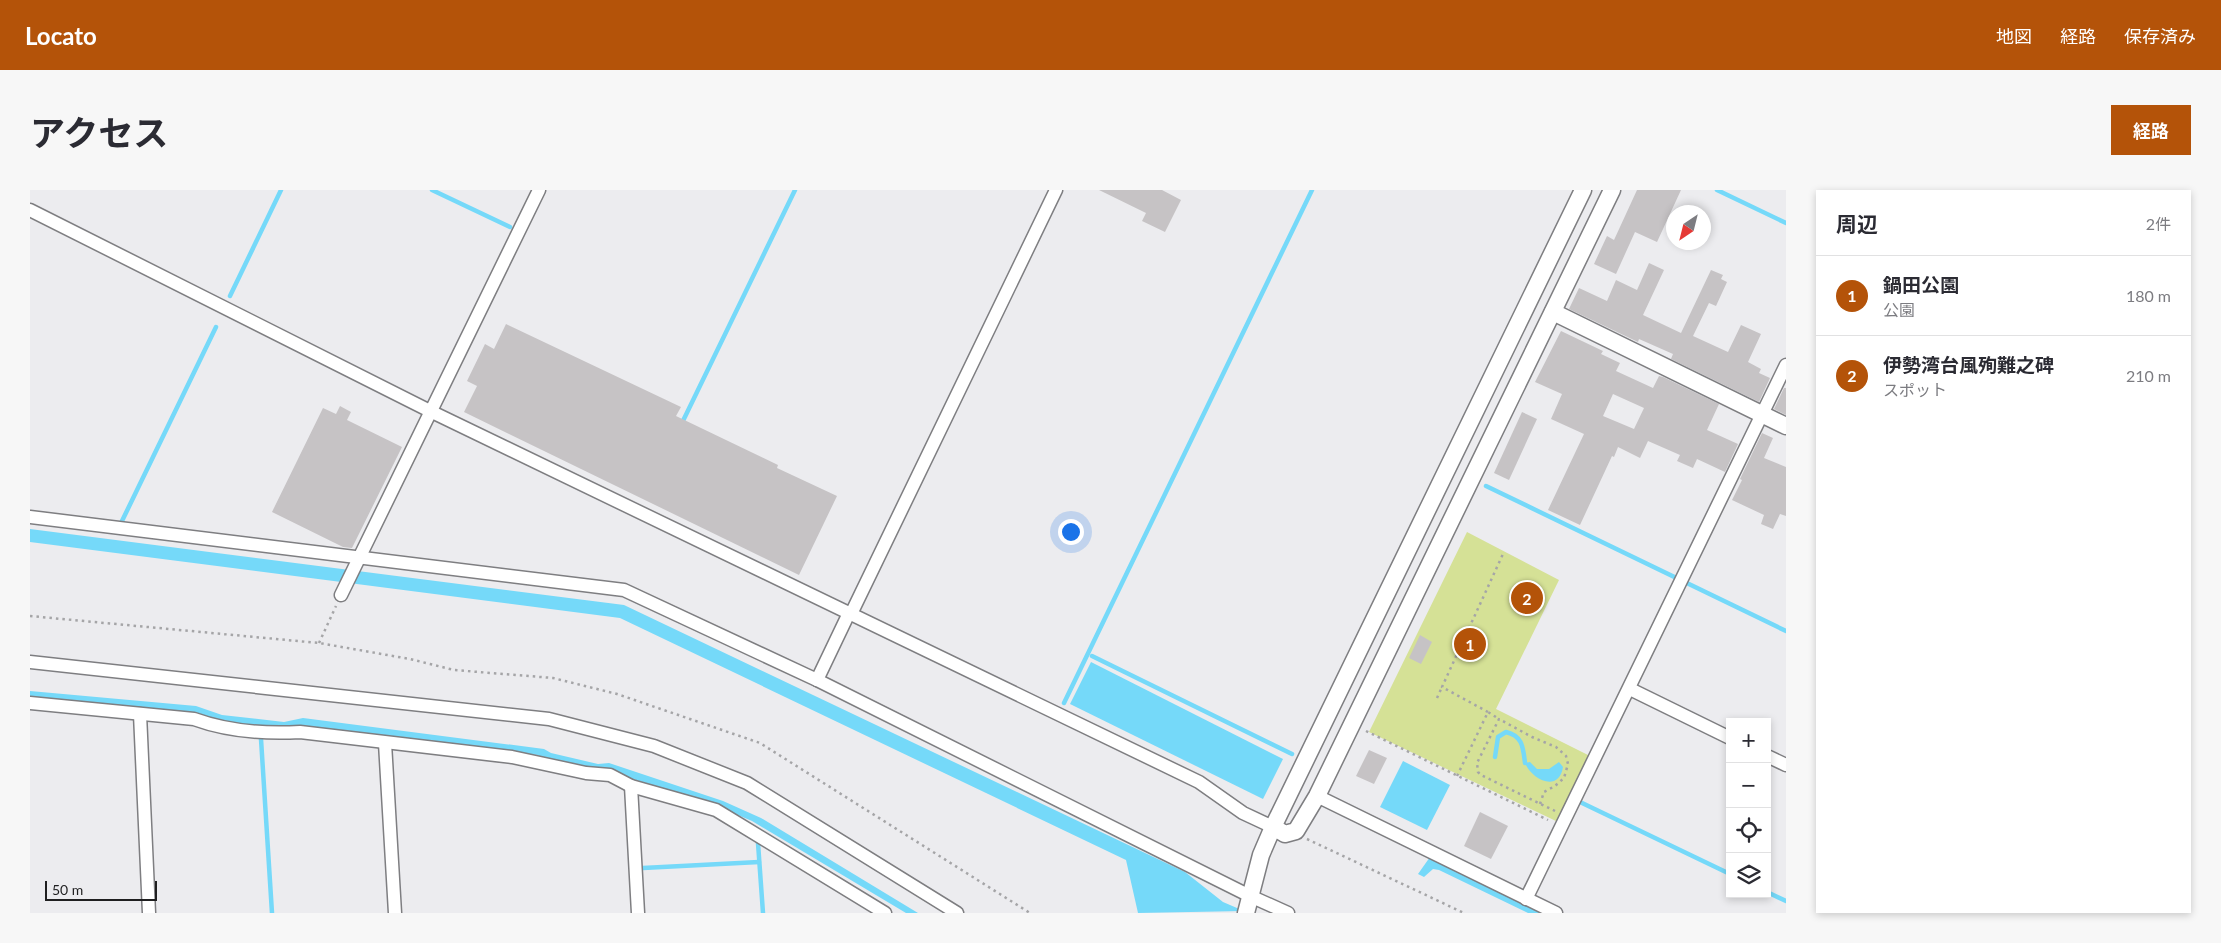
<!DOCTYPE html>
<html lang="ja">
<head>
<meta charset="utf-8">
<style>
  :root { --surface:#fff; --page:#f7f7f7; --text:#2b2b33; --muted:#7c7c81; --line:#e1e1e2; --accent:#b45309 }
  body { margin:0; font-family:Lato,"Noto Sans JP",sans-serif; background:var(--page); color:var(--text) }
  .controls { position:absolute; right:15px; bottom:15px; display:grid; overflow:hidden; border-radius:0px; box-shadow:0 2px 8px #0003 }
  .controls button { width:45px; height:45px; display:grid; place-items:center; padding:0; border:0; border-bottom:1px solid var(--line); background:var(--surface); color:var(--text); font:25px sans-serif }
  .compass { position:absolute; left:1636px; top:15px; width:45px; height:45px; border-radius:50%; background:var(--surface); box-shadow:0 2px 8px #0003; rotate:215deg }
  .scale { position:absolute; left:15px; bottom:12px; width:112px; box-sizing:border-box; padding-left:5px; border:2px solid #1f1f20; border-top:0; font-size:14px; line-height:18px; white-space:nowrap; color:#1f1f20; -webkit-text-stroke:4px #ececef; paint-order:stroke }
  .you { position:absolute; left:1040px; top:341px; width:18px; height:18px; margin:-12px; border:4px solid #fff; border-radius:50%; background:#1a73e8; box-shadow:0 0 0 8px #1a73e833 }
  .badge { display:grid; place-items:center; width:32px; height:32px; border-radius:50%; background:var(--accent); color:#fff; font-size:16px; font-weight:700 }
  .pin { position:absolute; translate:-50% -50%; border:2px solid #fff; box-shadow:0 1px 5px #0006 }
  .list { margin:0; padding:0; list-style:none }
  h2 { display:flex; justify-content:space-between; align-items:center; height:65px; margin:0; padding:0 20px; font-size:21px }
  h2 small { font-size:16px; font-weight:400; color:var(--muted) }
  .list li { display:grid; grid-template-columns:32px 1fr auto; gap:15px; align-items:center; box-sizing:border-box; height:80px; padding:0 20px; border-top:1px solid var(--line) }
  .list b { display:block; font-size:19px; white-space:nowrap }
  .list p { margin:0; font-size:16px; white-space:nowrap; color:var(--muted) }
  .list em { font-size:16px; font-style:normal; color:var(--muted) }
  .icon { flex:none; width:28px; height:28px; fill:none; stroke:currentColor; stroke-width:2; stroke-linecap:round; stroke-linejoin:round }
  .map { position:relative; flex:none; width:1756px; height:723px; overflow:hidden; border-radius:0px }
  header { display:flex; align-items:center; gap:30px; box-sizing:border-box; height:70px; padding:0 25px; background:var(--accent); color:#fff }
  header strong { font-size:24px }
  nav { display:flex; gap:28px; margin-inline-start:auto; font-size:18px }
  .intro { display:flex; align-items:center; justify-content:space-between; box-sizing:border-box; height:120px; padding:0 30px }
  h1 { margin:0; font-size:35px }
  .button { padding:12px 22px; border-radius:0px; background:var(--accent); color:#fff; font-size:18px; font-weight:700 }
  main { display:flex; gap:30px; padding:0 30px }
  aside { flex:1; background:var(--surface); border-radius:0px; box-shadow:0 2px 8px #0003 }
  .map>svg:first-child { display:block }
  .green { fill:#d5e196 }
  .water { fill:#75d9f9 }
  .lines { fill:none; stroke-linecap:round; stroke-linejoin:round }
  .stream { stroke:#75d9f9; stroke-width:4.5 }
  .building { fill:#c6c3c5; fill-rule:evenodd }
  .minor-casing { stroke:#7e7e81; stroke-width:15 }
  .tertiary-casing { stroke:#7e7e81; stroke-width:19 }
  .path { stroke:#a5a5a7; stroke-width:2.5; stroke-dasharray:2.5 4; stroke-linecap:butt }
  .minor { stroke:#fff; stroke-width:12 }
  .tertiary { stroke:#fff; stroke-width:16 }
</style>
</head>
<body>
<header>
<strong>Locato</strong>
<nav><a>地図</a><a>経路</a><a>保存済み</a></nav>
</header>
<div class="intro"><h1>アクセス</h1><a class="button">経路</a></div>
<main>
<div class="map">
<svg width="1756" height="723" viewBox="0 0 1756 723">
  <rect width="100%" height="100%" fill="#ececef"/>
  <path class="green" d="M 1437,342 L 1529,390 L 1466,519 L 1560,566 L 1528,632 L 1339,542 Z"/>
  <g class="water">
    <path d="M 0,339 L 594,415 L 1155,682 L 1193,712 L 1214,721 L 1108,723 L 1096,670 L 590,428 L 0,352 Z"/>
    <path d="M 1061,472 L 1253,569 L 1233,609 L 1040,514 Z"/>
    <path d="M 0,501 L 166,516 L 192,525 L 254,532 L 273,528 L 514,559 L 521,563 L 568,574 L 579,573 L 693,611 L 731,628 L 888,723 L 876,723 L 722,631 L 684,615 L 578,581 L 515,570 L 508,565 L 352,548 L 246,540 L 0,511 Z"/>
    <path d="M 1373,571 L 1420,595 L 1397,640 L 1350,617 Z"/>
    <path d="M 1500,572 L 1507,579 L 1519,579 L 1529,572 L 1533,577 C 1529,603 1502,590 1495,573 Z"/>
    <path d="M 1400,667 L 1515,723 L 1498,723 L 1409,680 L 1403,679 L 1394,687 L 1388,684 Z"/>
  </g>
  <g class="lines">
    <g class="stream">
      <path d="M 402,0 L 480,37"/>
      <path d="M 1687,0 L 1756,33"/>
      <path d="M 200,106 L 251,0"/>
      <path d="M 651,235 L 765,0"/>
      <path d="M 1456,296 L 1756,441"/>
      <path d="M 92,331 L 186,137"/>
      <path d="M 1062,466 L 1262,564"/>
      <path d="M 1034,513 L 1282,0"/>
      <path d="M 231,549 L 242,723"/>
      <path d="M 1465,567 L 1468,547 L 1476,542 C 1493,546 1493,558 1495,573"/>
      <path d="M 1550,612 L 1700,684"/>
      <path d="M 728,653 L 733,723"/>
      <path d="M 613,678 L 729,672"/>
      <path d="M 1737,702 L 1756,711"/>
    </g>
  </g>
  <g class="building">
    <path d="M 1069,0 L 1132,0 L 1151,10 L 1135,42 L 1112,31 L 1116,23 Z"/>
    <path d="M 1607,0 L 1651,0 L 1627,52 L 1605,42 L 1586,84 L 1564,74 L 1577,46 L 1584,50 Z"/>
    <path d="M 1619,73 L 1634,80 L 1613,125 L 1651,143 L 1681,80 L 1693,85 L 1691,89 L 1697,92 L 1686,116 L 1679,113 L 1663,146 L 1698,162 L 1711,135 L 1731,144 L 1718,172 L 1731,179 L 1729,183 L 1740,188 L 1729,212 L 1641,169 L 1643,164 L 1609,149 L 1608,152 L 1539,119 L 1549,98 L 1577,111 L 1586,90 L 1607,100 Z"/>
    <path d="M 476,134 L 651,217 L 646,226 L 748,275 L 747,278 L 807,306 L 769,385 L 434,222 L 447,196 L 437,191 L 455,154 L 464,159 Z"/>
    <path d="M 1531,141 L 1573,161 L 1571,164 L 1590,173 L 1586,181 L 1623,198 L 1629,186 L 1633,187 L 1689,214 L 1677,240 L 1708,254 L 1695,282 L 1667,269 L 1663,278 L 1647,271 L 1650,265 L 1618,251 L 1610,268 L 1588,257 L 1584,267 L 1582,266 L 1550,335 L 1518,320 L 1554,244 L 1521,229 L 1532,204 L 1505,192 ZM 1583,204 L 1614,218 L 1604,239 L 1573,226 Z"/>
    <path d="M 1754,198 L 1756,198 L 1756,225 L 1744,219 Z"/>
    <path d="M 310,216 L 321,222 L 317,230 L 372,257 L 322,358 L 313,357 L 242,322 L 293,218 L 306,224 Z"/>
    <path d="M 1492,222 L 1507,229 L 1479,290 L 1464,283 Z"/>
    <path d="M 1732,243 L 1743,248 L 1734,268 L 1756,277 L 1756,326 L 1750,324 L 1743,339 L 1731,334 L 1734,325 L 1702,310 L 1712,290 L 1710,289 Z"/>
    <path d="M 1390,445 L 1402,452 L 1391,474 L 1379,468 Z"/>
    <path d="M 1339,560 L 1357,568 L 1344,594 L 1326,586 Z"/>
    <path d="M 1450,622 L 1478,636 L 1461,669 L 1434,656 Z"/>
  </g>
  <g class="lines">
    <defs>
      <g id="minor">
        <path d="M 0,20 L 402,222 L 1169,592 L 1213,623 L 1243,637"/>
        <path d="M 0,327 L 594,400 L 787,490 L 1220,706 L 1258,723"/>
        <path d="M 311,405 L 509,0"/>
        <path d="M 821,424 L 1026,0"/>
        <path d="M 0,472 L 519,529 L 624,556 L 717,593 L 927,723"/>
        <path d="M 787,490 L 819,423"/>
        <path d="M 1600,499 L 1700,548"/>
        <path d="M 0,513 L 164,529 C 197,541 235,544 270,542 L 482,567 L 556,583 L 580,585 L 601,596 L 686,620 L 855,723"/>
        <path d="M 110,524 L 119,723"/>
        <path d="M 355,553 L 365,723"/>
        <path d="M 1737,566 L 1756,575"/>
        <path d="M 601,596 L 608,723"/>
        <path d="M 1287,606 L 1526,723"/>
        <path d="M 1496,709 L 1756,175"/>
      </g>
      <g id="tertiary">
        <path d="M 1523,122 L 1756,236"/>
        <path d="M 1243,637 L 1255,644 L 1266,641 L 1287,606 L 1582,0"/>
        <path d="M 1216,723 L 1231,665 L 1243,637 L 1553,0"/>
      </g>
    </defs>
    <use href="#minor" class="minor-casing"/>
    <use href="#tertiary" class="tertiary-casing"/>
    <g class="path">
      <path d="M 0,426 L 289,453 L 380,469 L 424,480 L 523,488 L 587,504 L 730,553 L 1000,723"/>
      <path d="M 289,453 L 306,416"/>
      <path d="M 1407,508 L 1412,497"/>
      <path d="M 1458,522 L 1412,497 L 1473,364"/>
      <path d="M 1336,541 L 1518,630"/>
      <path d="M 1427,586 L 1458,522 L 1469,529"/>
      <path d="M 1510,614 L 1514,602 L 1525,596 L 1534,588 L 1538,574 L 1536,566 L 1526,557 L 1502,547 L 1469,529 L 1447,573 L 1448,582 L 1451,585 L 1525,621"/>
      <path d="M 1277,649 L 1434,723"/>
    </g>
    <use href="#minor" class="minor"/>
    <use href="#tertiary" class="tertiary"/>
  </g>
</svg>
<div class="controls">
<button>+</button>
<button>−</button>
<button><svg class="icon" aria-label="locate" viewBox="0 0 24 24"><circle cx="12" cy="12" r="6"/><path d="M12 2v4M12 18v4M2 12h4M18 12h4"/></svg></button>
<button><svg class="icon" aria-label="layers" viewBox="0 0 24 24"><path d="M12 4l9 5-9 5-9-5zM3 14l9 5 9-5"/></svg></button>
</div>
<svg class="compass" viewBox="-18 -18 36 36"><path d="M0-13l5 13h-10z" fill="#e53935"/><path d="M0 13l5-13h-10z" fill="#7c7c81"/></svg>
<div class="scale">50 m</div>
<div class="you"></div>
<div class="pin badge" style="left:1440px;top:454px">1</div>
<div class="pin badge" style="left:1497px;top:408px">2</div>
</div>
<aside>
<h2>周辺<small>2件</small></h2>
<ul class="list">
<li><span class="badge">1</span><div><b>鍋田公園</b><p>公園</p></div><em>180 m</em></li>
<li><span class="badge">2</span><div><b>伊勢湾台風殉難之碑</b><p>スポット</p></div><em>210 m</em></li>
</ul>
</aside>
</main>
</body>
</html>
